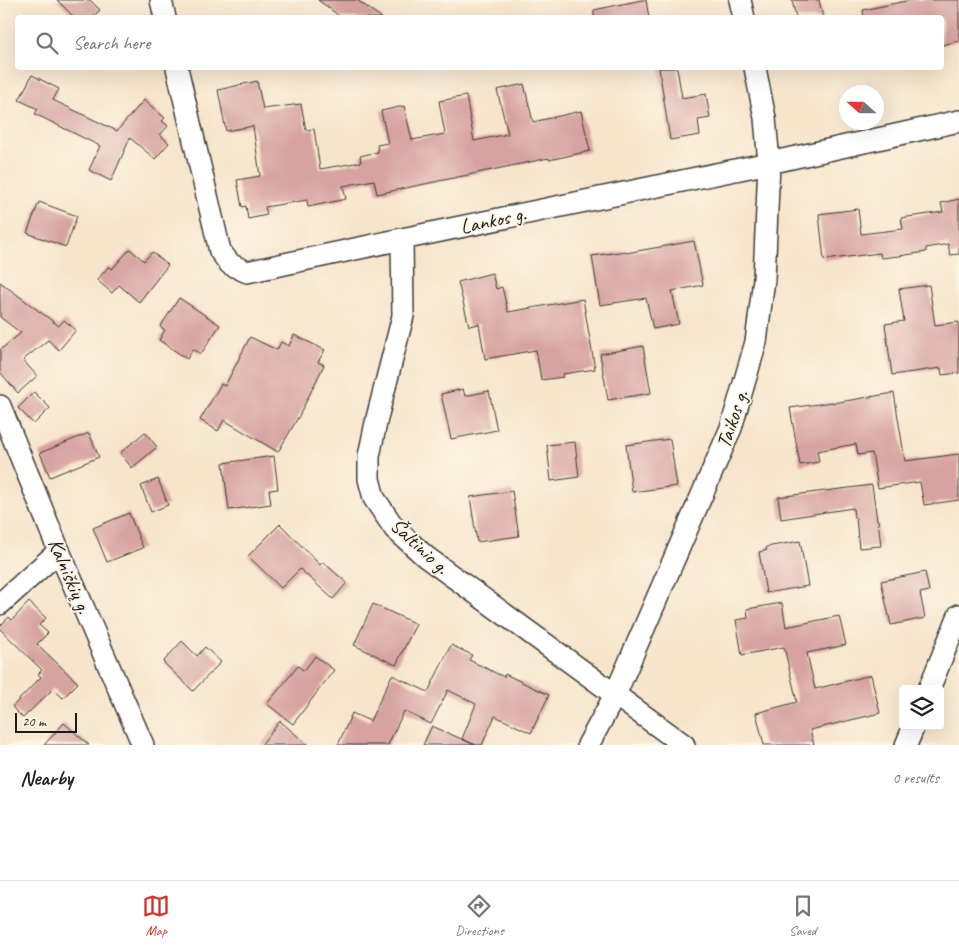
<!DOCTYPE html>
<html lang="en">
<head>
<meta charset="utf-8">
<style>
  :root { --surface:#fff; --page:#f2f2f2; --text:#222; --muted:#767676; --line:#e0e0e0; --accent:#d93025 }
  body { margin:0; font-family:Caveat,sans-serif; background:var(--page); color:var(--text) }
  .controls { position:absolute; right:15px; bottom:15px; display:grid; overflow:hidden; border-radius:5px; box-shadow:0 5px 20px #0002 }
  .controls button { width:45px; height:45px; display:grid; place-items:center; padding:0; border:0; border-bottom:1px solid var(--line); background:var(--surface); color:var(--text); font:25px sans-serif }
  .compass { position:absolute; left:839px; top:85px; width:45px; height:45px; border-radius:50%; background:var(--surface); box-shadow:0 5px 20px #0002; rotate:291deg }
  .scale { position:absolute; left:15px; bottom:12px; width:62px; box-sizing:border-box; padding-left:5px; border:2px solid #1c1c1c; border-top:0; font-size:14px; line-height:18px; white-space:nowrap; color:#1c1c1c; -webkit-text-stroke:4px #fcf5e5; paint-order:stroke }
  .list { margin:0; padding:0; list-style:none }
  h2 { display:flex; justify-content:space-between; align-items:center; height:65px; margin:0; padding:0 20px; font-size:21px }
  h2 small { font-size:16px; font-weight:400; color:var(--muted) }
  .icon { flex:none; width:28px; height:28px; fill:none; stroke:currentColor; stroke-width:2; stroke-linecap:round; stroke-linejoin:round }
  .map { position:relative; flex:none; width:959px; height:745px; overflow:hidden }
  .search { position:absolute; background:var(--surface); box-shadow:0 5px 20px #0002; left:15px; right:15px; top:15px; height:55px; display:flex; align-items:center; gap:12px; box-sizing:border-box; padding:0 18px; border-radius:5px; color:var(--muted); font-size:19px }
  .sheet { height:135px; background:var(--surface) }
  nav { display:flex; justify-content:space-around; align-items:center; box-sizing:border-box; height:70px; border-top:1px solid var(--line); background:var(--surface); font-size:14px; color:var(--muted) }
  nav a { display:grid; justify-items:center; gap:2px }
  nav .on { color:var(--accent) }
  .map>svg:first-child { display:block }
  .building { fill:#d7a3a0 }
  .lines { fill:none; stroke-linecap:round; stroke-linejoin:round }
  .street-casing { stroke:#3d3a36; stroke-width:24 }
  .street { stroke:#fff; stroke-width:21 }
  .labels { text-anchor:middle; dominant-baseline:central; stroke-width:4; stroke-linejoin:round; paint-order:stroke }
  .street-label { font-size:21px; fill:#1c1c1c; stroke:#fcf5e5 }
</style>
</head>
<body>
<div class="map">
<svg width="959" height="745" viewBox="0 0 959 745">
  <rect width="100%" height="100%" fill="#fcf5e5"/>
  <filter id="ink" filterUnits="userSpaceOnUse"><feTurbulence type="fractalNoise" baseFrequency=".02" numOctaves="2"/><feDisplacementMap in="SourceGraphic" scale="10" xChannelSelector="R" yChannelSelector="G"/><feConvolveMatrix kernelMatrix="1 2 1 2 8 2 1 2 1" color-interpolation-filters="sRGB"/></filter>
  <filter id="wash" filterUnits="userSpaceOnUse"><feTurbulence type="fractalNoise" baseFrequency=".0096" numOctaves="4" result="noise"/><feDisplacementMap in="SourceGraphic" scale="20" xChannelSelector="R" yChannelSelector="G"/><feGaussianBlur stdDeviation="1.12" result="paint"/><feColorMatrix in="noise" values="0 0 0 0 0 0 0 0 0 0 0 0 0 0 0 0 0 1.4 0 .05"/><feComposite in="paint" operator="in"/></filter>
  <g filter="url(#wash)">
    <rect width="100%" height="100%" fill="#f7e5cb"/>
    <g id="blocks">
      <g class="building">
        <path d="M 57,0 L 90,0 L 100,10 L 92,18 L 75,18 Z"/>
        <path d="M 318,0 L 357,0 L 382,18 L 342,18 Z"/>
        <path d="M 642,0 L 646,0 L 649,18 L 594,18 L 594,10 Z"/>
        <path d="M 792,0 L 819,0 L 823,18 L 796,18 Z"/>
        <path d="M 911,0 L 959,0 L 959,41 L 942,45 L 942,18 L 864,18 L 863,10 Z"/>
        <path d="M 659,68 L 677,68 L 682,98 L 706,94 L 710,118 L 698,120 L 700,135 L 670,140 Z"/>
        <path d="M 32,75 L 59,89 L 53,100 L 117,131 L 144,100 L 165,118 L 162,121 L 168,126 L 160,135 L 169,143 L 155,159 L 130,138 L 111,181 L 89,170 L 100,146 L 35,114 L 38,109 L 19,100 Z"/>
        <path d="M 257,81 L 263,109 L 301,104 L 306,130 L 314,129 L 320,169 L 361,162 L 360,156 L 378,152 L 377,145 L 388,143 L 381,111 L 404,106 L 412,140 L 445,134 L 439,101 L 466,96 L 474,141 L 508,134 L 497,90 L 524,84 L 533,122 L 581,111 L 590,151 L 549,160 L 549,158 L 377,194 L 374,180 L 343,186 L 346,199 L 308,207 L 307,200 L 265,207 L 267,215 L 248,219 L 246,206 L 242,207 L 237,180 L 260,176 L 253,126 L 226,131 L 218,90 Z"/>
        <path d="M 959,199 L 959,254 L 950,255 L 948,244 L 926,248 L 926,252 L 899,256 L 881,258 L 880,253 L 824,260 L 819,214 L 858,209 L 861,234 L 903,229 L 901,218 L 943,212 L 941,203 Z"/>
        <path d="M 39,202 L 77,216 L 66,247 L 27,233 Z"/>
        <path d="M 694,241 L 703,285 L 672,291 L 679,324 L 653,329 L 646,298 L 600,305 L 592,256 L 626,251 L 626,253 Z"/>
        <path d="M 130,249 L 144,261 L 152,252 L 168,265 L 139,302 L 119,285 L 112,293 L 97,280 L 109,266 L 112,269 Z"/>
        <path d="M 492,273 L 496,289 L 502,287 L 508,312 L 583,299 L 595,369 L 563,374 L 563,377 L 541,380 L 536,350 L 485,359 L 479,324 L 469,326 L 458,282 Z"/>
        <path d="M 0,282 L 59,326 L 64,320 L 76,330 L 59,350 L 48,340 L 23,360 L 37,376 L 18,393 L 0,372 L 0,350 L 21,333 L 0,317 Z"/>
        <path d="M 929,285 L 935,325 L 959,322 L 959,373 L 942,375 L 941,368 L 892,375 L 885,324 L 904,321 L 899,289 Z"/>
        <path d="M 179,298 L 220,325 L 201,354 L 193,349 L 187,359 L 159,340 L 165,330 L 160,327 Z"/>
        <path d="M 294,335 L 325,350 L 318,362 L 324,365 L 299,416 L 278,452 L 224,420 L 218,431 L 200,420 L 221,384 L 225,386 L 250,337 L 277,350 L 281,342 L 289,346 Z"/>
        <path d="M 643,346 L 651,393 L 608,400 L 600,354 Z"/>
        <path d="M 463,389 L 465,396 L 489,391 L 497,430 L 451,439 L 441,394 Z"/>
        <path d="M 34,392 L 50,408 L 34,424 L 18,408 Z"/>
        <path d="M 894,393 L 905,461 L 959,454 L 959,500 L 924,505 L 920,482 L 878,488 L 872,453 L 858,455 L 856,444 L 817,451 L 819,462 L 800,465 L 790,408 L 833,402 L 833,403 Z"/>
        <path d="M 145,432 L 157,447 L 132,468 L 120,453 Z"/>
        <path d="M 89,433 L 99,457 L 50,477 L 40,453 Z"/>
        <path d="M 670,439 L 677,486 L 632,492 L 626,445 Z"/>
        <path d="M 575,442 L 579,477 L 551,481 L 547,445 Z"/>
        <path d="M 274,456 L 278,489 L 269,490 L 271,504 L 229,510 L 223,463 Z"/>
        <path d="M 158,479 L 168,505 L 151,512 L 141,486 Z"/>
        <path d="M 872,485 L 877,520 L 878,520 L 881,546 L 859,548 L 856,518 L 854,518 L 853,508 L 781,519 L 778,497 Z"/>
        <path d="M 512,491 L 519,536 L 477,542 L 470,497 Z"/>
        <path d="M 129,513 L 143,548 L 107,562 L 93,528 Z"/>
        <path d="M 280,524 L 320,565 L 323,562 L 347,583 L 333,599 L 300,569 L 281,588 L 248,556 Z"/>
        <path d="M 800,541 L 808,586 L 766,593 L 759,552 L 767,550 L 766,547 Z"/>
        <path d="M 925,572 L 929,591 L 920,593 L 925,618 L 891,625 L 881,581 Z"/>
        <path d="M 29,602 L 46,618 L 39,625 L 48,633 L 37,644 L 78,683 L 63,698 L 53,689 L 23,718 L 12,707 L 41,677 L 38,674 L 42,670 L 0,629 L 0,626 L 9,617 L 12,620 Z"/>
        <path d="M 782,603 L 786,627 L 839,616 L 846,645 L 807,653 L 815,689 L 871,675 L 880,713 L 810,730 L 814,745 L 764,745 L 756,713 L 797,702 L 784,647 L 742,655 L 736,620 L 748,618 L 747,609 Z"/>
        <path d="M 373,604 L 416,624 L 396,665 L 354,645 Z"/>
        <path d="M 182,641 L 197,656 L 205,647 L 221,662 L 193,691 L 163,662 Z"/>
        <path d="M 451,645 L 472,655 L 469,660 L 504,677 L 505,674 L 549,695 L 531,733 L 495,716 L 482,745 L 476,745 L 462,739 L 476,704 L 448,690 L 431,724 L 404,711 L 388,745 L 338,745 L 352,713 L 370,721 L 392,675 L 428,692 Z"/>
        <path d="M 315,656 L 334,670 L 293,724 L 267,704 L 298,666 L 304,671 Z"/>
        <path d="M 280,721 L 308,745 L 261,745 Z"/>
        <path d="M 64,723 L 89,745 L 44,745 Z"/>
        <path d="M 432,726 L 475,745 L 423,745 Z"/>
      </g>
    </g>
  </g>
  <g filter="url(#ink)">
    <use href="#blocks" fill-opacity="0" stroke="#3d3a36" stroke-width="1"/>
    <g class="lines">
      <defs>
        <g id="street">
          <path d="M 161,0 L 165,18"/>
          <path d="M 740,0 L 744,18"/>
          <path d="M 177,68 L 220,251 L 230,264 L 247,272 L 402,239 L 769,163 L 959,121"/>
          <path d="M 402,239 L 403,316 L 377,418 L 369,456 L 369,479 L 374,498 L 395,529 L 426,557 L 684,745"/>
          <path d="M 0,406 L 59,551 L 143,745"/>
          <path d="M 0,604 L 59,551"/>
          <path d="M 929,689 L 959,615"/>
          <path d="M 588,745 L 615,695 L 731,428 L 756,342 L 764,279 L 769,163 L 765,118 L 755,68"/>
          <path d="M 906,745 L 914,726"/>
        </g>
      </defs>
      <use href="#street" class="street-casing"/>
      <use href="#street" class="street"/>
    </g>
  </g>
  <g class="labels">
    <g class="street-label">
      <text transform="translate(493 220) rotate(-12)">Lankos g.</text>
      <text transform="translate(732 419) rotate(-71)">Taikos g.</text>
      <text transform="translate(420 546) rotate(43)">Šaltinio g.</text>
      <text transform="translate(70 576) rotate(67)">Kalniškių g.</text>
    </g>
  </g>
</svg>
<div class="controls">
<button><svg class="icon" aria-label="layers" viewBox="0 0 24 24"><path d="M12 4l9 5-9 5-9-5zM3 14l9 5 9-5"/></svg></button>
</div>
<svg class="compass" viewBox="-18 -18 36 36"><path d="M0-13l5 13h-10z" fill="#e53935"/><path d="M0 13l5-13h-10z" fill="#767676"/></svg>
<div class="scale">20 m</div>
<div class="search"><svg class="icon" aria-label="search" viewBox="0 0 24 24"><circle cx="10" cy="10" r="6"/><path d="M15 15l6 6"/></svg>Search here</div>
</div>
<section class="sheet">
<h2>Nearby<small>0 results</small></h2>
<ul class="list">
</ul>
</section>
<nav>
<a class="on"><svg class="icon" aria-label="map" viewBox="0 0 24 24"><path d="M3 6l6-2 6 2 6-2v14l-6 2-6-2-6 2zM9 4v14M15 6v14"/></svg>Map</a>
<a><svg class="icon" aria-label="directions" viewBox="0 0 24 24"><path d="M12 3l9 9-9 9-9-9zM9 14v-3h6M13 9l2 2-2 2"/></svg>Directions</a>
<a><svg class="icon" aria-label="saved" viewBox="0 0 24 24"><path d="M7 4h10v16l-5-4-5 4z"/></svg>Saved</a>
</nav>
</body>
</html>
